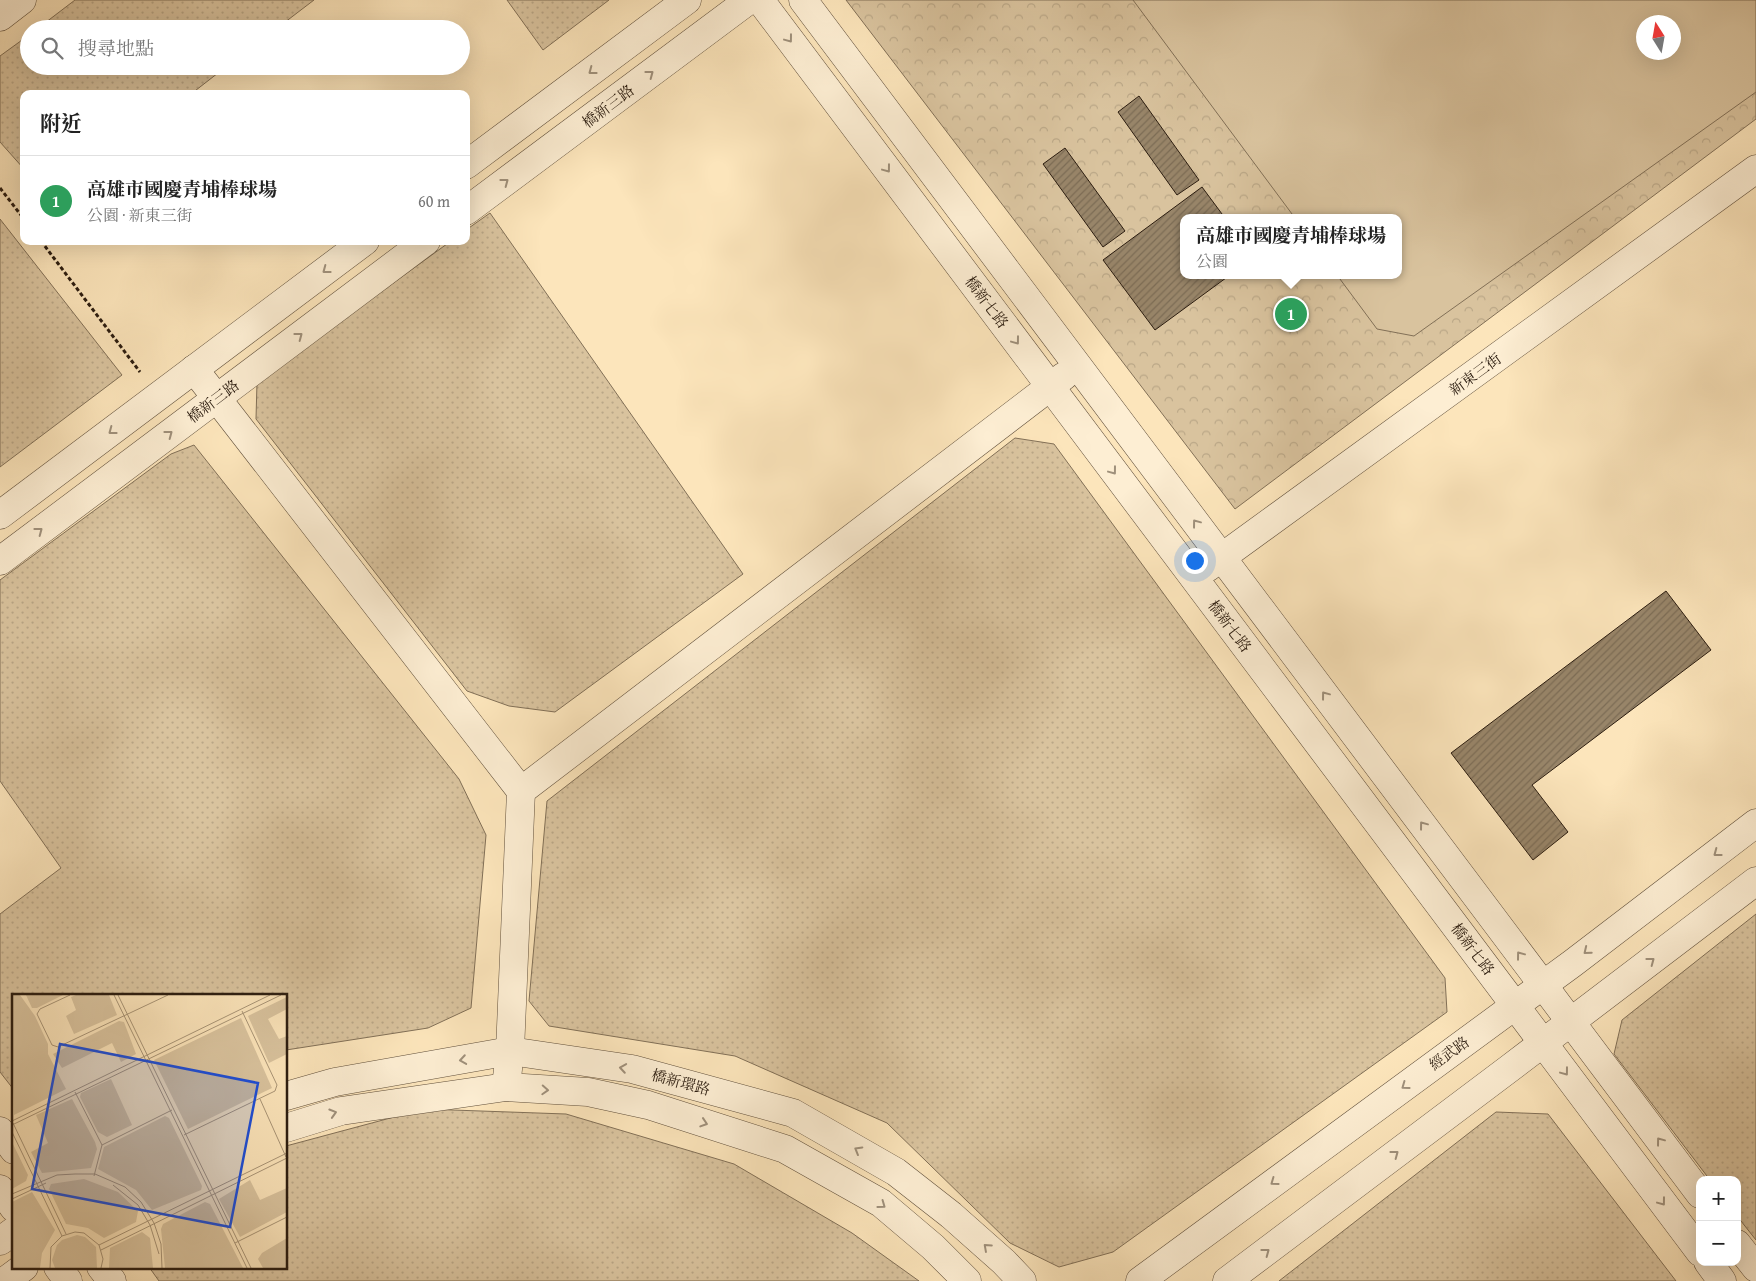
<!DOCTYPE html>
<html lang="zh-TW">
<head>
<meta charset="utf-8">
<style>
  :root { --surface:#fff; --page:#f2f2f2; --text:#222; --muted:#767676; --line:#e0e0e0; --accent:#db2777 }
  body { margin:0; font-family:"Gentium Book Plus","Noto Serif TC",serif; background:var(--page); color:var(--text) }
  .controls { position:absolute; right:15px; bottom:15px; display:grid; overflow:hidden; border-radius:10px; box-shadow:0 5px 20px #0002 }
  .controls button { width:45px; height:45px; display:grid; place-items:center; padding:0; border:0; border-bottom:1px solid var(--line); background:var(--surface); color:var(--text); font:25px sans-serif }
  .compass { position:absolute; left:1636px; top:15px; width:45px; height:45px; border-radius:50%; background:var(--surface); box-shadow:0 5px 20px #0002; rotate:349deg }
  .you { position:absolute; left:1194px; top:560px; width:18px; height:18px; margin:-12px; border:4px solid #fff; border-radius:50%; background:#1a73e8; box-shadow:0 0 0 8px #1a73e833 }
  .badge { display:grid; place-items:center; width:32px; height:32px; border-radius:50%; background:var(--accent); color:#fff; font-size:16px; font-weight:700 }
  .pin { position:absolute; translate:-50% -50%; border:2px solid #fff; box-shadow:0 1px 5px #0006 }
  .popup { position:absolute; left:1180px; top:214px; width:222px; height:65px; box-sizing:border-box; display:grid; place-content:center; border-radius:10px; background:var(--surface); filter:drop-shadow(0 1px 4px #0005); font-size:16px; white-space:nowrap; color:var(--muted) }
  .popup b { font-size:19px; color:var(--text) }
  .popup::after { content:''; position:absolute; left:50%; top:100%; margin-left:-10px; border:10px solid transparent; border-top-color:var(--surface) }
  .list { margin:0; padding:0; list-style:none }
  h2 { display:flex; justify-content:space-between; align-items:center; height:65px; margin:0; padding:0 20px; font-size:21px }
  h2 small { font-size:16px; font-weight:400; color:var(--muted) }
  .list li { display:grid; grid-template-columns:32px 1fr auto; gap:15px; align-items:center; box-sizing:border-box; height:90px; padding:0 20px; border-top:1px solid var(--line) }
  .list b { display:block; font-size:19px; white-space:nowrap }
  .list p { margin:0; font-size:16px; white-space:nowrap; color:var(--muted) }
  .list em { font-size:16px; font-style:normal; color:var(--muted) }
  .icon { flex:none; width:28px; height:28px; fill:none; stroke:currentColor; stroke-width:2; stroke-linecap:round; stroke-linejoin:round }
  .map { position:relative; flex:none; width:1756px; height:1281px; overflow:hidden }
  .search { position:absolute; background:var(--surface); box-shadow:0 5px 20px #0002; left:20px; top:20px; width:450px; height:55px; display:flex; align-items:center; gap:12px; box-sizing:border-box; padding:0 18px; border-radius:28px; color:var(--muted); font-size:19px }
  .panel { position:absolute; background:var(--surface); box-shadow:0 5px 20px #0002; left:20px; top:90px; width:450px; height:155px; border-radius:10px }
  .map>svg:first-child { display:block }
  .grass { fill:url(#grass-dots); stroke:#827057 }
  .park { fill:url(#park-crowns); stroke:#827057; fill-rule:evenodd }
  .garden { fill:#d9c39e; stroke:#827057; fill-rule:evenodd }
  .building { fill:url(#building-hatch); stroke:#2c1d10 }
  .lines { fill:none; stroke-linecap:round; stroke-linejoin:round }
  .minor-casing { stroke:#604f3b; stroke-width:29 }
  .path { stroke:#2c1d10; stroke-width:3; stroke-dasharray:4 2.5; stroke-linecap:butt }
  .minor { stroke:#fdeed3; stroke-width:28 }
  .oneway { stroke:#9f907b }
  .labels { text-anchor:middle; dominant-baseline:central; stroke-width:4; stroke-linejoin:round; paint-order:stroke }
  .street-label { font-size:15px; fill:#2c1d10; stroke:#fdeed3 }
  .inset-road { fill:none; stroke:#a99577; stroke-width:1 }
  .view { fill:#1d4ed8; fill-opacity:0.15; stroke:#1d4ed8; stroke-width:2.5 }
  .inset-edge { fill:none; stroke:#2c1d10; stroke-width:2.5 }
</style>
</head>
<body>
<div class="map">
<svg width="1756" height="1281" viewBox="0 0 1756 1281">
  <defs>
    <pattern id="grass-dots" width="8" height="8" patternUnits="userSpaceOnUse" patternTransform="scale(1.25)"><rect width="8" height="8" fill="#d9c39e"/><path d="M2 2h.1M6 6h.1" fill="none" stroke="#baa787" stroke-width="1.8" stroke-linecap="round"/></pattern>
    <pattern id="park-crowns" width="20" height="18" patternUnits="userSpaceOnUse" patternTransform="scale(1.25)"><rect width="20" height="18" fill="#d9c39e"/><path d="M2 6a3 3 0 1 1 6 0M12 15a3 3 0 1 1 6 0" fill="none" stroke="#baa787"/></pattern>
    <pattern id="building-hatch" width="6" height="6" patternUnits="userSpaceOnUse" patternTransform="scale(1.25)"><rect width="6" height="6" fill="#988569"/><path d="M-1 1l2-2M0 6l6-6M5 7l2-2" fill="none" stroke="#7c6c55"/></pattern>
  </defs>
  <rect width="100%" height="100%" fill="#fce5bb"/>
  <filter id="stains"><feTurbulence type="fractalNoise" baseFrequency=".004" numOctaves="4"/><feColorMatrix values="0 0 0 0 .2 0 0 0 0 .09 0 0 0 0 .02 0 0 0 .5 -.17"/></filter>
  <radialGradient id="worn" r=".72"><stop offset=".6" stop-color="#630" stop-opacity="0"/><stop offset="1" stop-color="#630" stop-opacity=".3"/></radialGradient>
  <g class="grass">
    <path d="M 75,0 L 314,0 L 276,29 L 37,29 Z"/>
    <path d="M 507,0 L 609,0 L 543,50 Z"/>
    <path d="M 29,35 L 29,66 L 227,66 L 191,94 L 24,94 L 24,169 L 0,142 L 0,56 Z"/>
    <path d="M 490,213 L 743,574 L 555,712 L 509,706 L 467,691 L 256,419 L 257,382 L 451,241 L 466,241 L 466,230 Z"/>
    <path d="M 0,219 L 122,375 L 0,467 Z"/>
    <path d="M 1015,438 L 1054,444 L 1445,978 L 1447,1012 L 1113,1252 L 1059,1267 L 1010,1243 L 887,1123 L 735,1056 L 549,1026 L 529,1001 L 547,801 Z"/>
    <path d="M 194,445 L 459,779 L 486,835 L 471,1008 L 428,1028 L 286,1050 L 286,995 L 14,995 L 14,1090 L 0,1072 L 0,914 L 61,868 L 0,781 L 0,580 L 171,454 Z"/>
    <path d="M 1756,914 L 1756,1240 L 1737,1216 L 1737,1180 L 1710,1180 L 1614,1054 L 1622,1020 Z"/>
    <path d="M 424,1109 L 566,1114 L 734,1164 L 852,1233 L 919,1281 L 159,1281 L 149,1267 L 286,1267 L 286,1146 Z"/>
    <path d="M 1496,1112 L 1548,1114 L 1676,1281 L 1279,1281 Z"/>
  </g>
  <path class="park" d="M 846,0 L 1756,0 L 1756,119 L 1235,509 ZM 1644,22 L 1674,22 L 1674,52 L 1644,52 ZM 1184,218 L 1398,218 L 1398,275 L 1184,275 Z"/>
  <path class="garden" d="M 1133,0 L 1756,0 L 1756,92 L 1414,336 L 1377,329 L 1337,275 L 1398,275 L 1398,218 L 1295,218 ZM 1644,22 L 1674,22 L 1674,52 L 1644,52 Z"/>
  <g class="building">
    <path d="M 1139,96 L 1199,180 L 1177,195 L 1118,112 Z"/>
    <path d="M 1065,148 L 1125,231 L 1103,247 L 1043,164 Z"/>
    <path d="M 1202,187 L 1225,218 L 1184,218 L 1184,275 L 1230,275 L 1155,330 L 1103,260 Z"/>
    <path d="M 1666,591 L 1711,650 L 1532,785 L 1568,832 L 1533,860 L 1451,753 Z"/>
  </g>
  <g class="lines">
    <defs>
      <g id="minor">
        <path d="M 760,0 L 1700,1252"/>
        <path d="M 803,0 L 1700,1194"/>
        <path d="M 0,17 L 22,0"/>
        <path d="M 466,165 L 687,0"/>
        <path d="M 466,211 L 749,0"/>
        <path d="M 194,369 L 521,791 L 510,1051 L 506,1087"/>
        <path d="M 0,515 L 365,241"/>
        <path d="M 0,561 L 426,241"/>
        <path d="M 1207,568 L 1756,169"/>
        <path d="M 521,791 L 1064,376"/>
        <path d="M 286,1096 L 335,1082 L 510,1051 L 632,1069 L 793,1113 L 896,1172 L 951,1215 L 1004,1262 L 1022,1281"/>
        <path d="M 286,1128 L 341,1111 L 506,1087 L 588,1092 L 648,1105 L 785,1149 L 881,1203 L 933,1247 L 967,1281"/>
        <path d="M 0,1131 L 14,1150"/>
        <path d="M 0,1189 L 14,1208"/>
        <path d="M 0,1241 L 14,1231"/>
        <path d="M 1737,1244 L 1756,1268"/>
        <path d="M 1708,1262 L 1722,1281"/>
        <path d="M 58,1267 L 68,1281"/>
        <path d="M 101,1267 L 112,1281"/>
        <path d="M 5,1281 L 24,1267"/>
        <path d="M 1140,1281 L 1573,963 L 1756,823"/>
        <path d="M 1227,1281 L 1510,1068 L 1756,881"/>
      </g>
    </defs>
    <use href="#minor" class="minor-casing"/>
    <g class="path">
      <path d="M 0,188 L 24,219"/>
      <path d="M 41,241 L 140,372"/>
    </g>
    <use href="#minor" class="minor"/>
  </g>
  <defs><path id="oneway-chevron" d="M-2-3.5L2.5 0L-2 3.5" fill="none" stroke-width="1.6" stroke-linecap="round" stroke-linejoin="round" transform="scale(1.25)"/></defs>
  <g class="oneway">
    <use href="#oneway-chevron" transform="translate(789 39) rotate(53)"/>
    <use href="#oneway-chevron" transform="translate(592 71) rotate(143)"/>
    <use href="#oneway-chevron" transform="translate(650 74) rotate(-37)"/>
    <use href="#oneway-chevron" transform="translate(887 169) rotate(53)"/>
    <use href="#oneway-chevron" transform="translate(505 182) rotate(-37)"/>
    <use href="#oneway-chevron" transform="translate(326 270) rotate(143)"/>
    <use href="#oneway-chevron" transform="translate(299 336) rotate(-37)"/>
    <use href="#oneway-chevron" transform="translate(1016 341) rotate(53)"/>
    <use href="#oneway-chevron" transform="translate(112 431) rotate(143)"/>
    <use href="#oneway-chevron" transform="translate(169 434) rotate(-37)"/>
    <use href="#oneway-chevron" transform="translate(1113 471) rotate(53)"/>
    <use href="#oneway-chevron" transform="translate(1196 523) rotate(-127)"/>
    <use href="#oneway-chevron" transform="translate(39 531) rotate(-37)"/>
    <use href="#oneway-chevron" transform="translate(1325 695) rotate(-127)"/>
    <use href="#oneway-chevron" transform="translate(1423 825) rotate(-127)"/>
    <use href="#oneway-chevron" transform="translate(1717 853) rotate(143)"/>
    <use href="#oneway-chevron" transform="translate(1587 951) rotate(141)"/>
    <use href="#oneway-chevron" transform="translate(1520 955) rotate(-127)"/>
    <use href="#oneway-chevron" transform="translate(1651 961) rotate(-37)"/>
    <use href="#oneway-chevron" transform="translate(463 1060) rotate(171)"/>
    <use href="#oneway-chevron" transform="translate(623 1068) rotate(-171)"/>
    <use href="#oneway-chevron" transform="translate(1565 1072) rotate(53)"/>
    <use href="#oneway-chevron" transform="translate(1405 1086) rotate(144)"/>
    <use href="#oneway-chevron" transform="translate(545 1090) rotate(3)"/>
    <use href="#oneway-chevron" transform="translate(333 1113) rotate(-17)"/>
    <use href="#oneway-chevron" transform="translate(704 1123) rotate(18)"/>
    <use href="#oneway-chevron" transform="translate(1660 1141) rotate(-127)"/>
    <use href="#oneway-chevron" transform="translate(858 1150) rotate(-150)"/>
    <use href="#oneway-chevron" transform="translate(1395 1154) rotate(-37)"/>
    <use href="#oneway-chevron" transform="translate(1274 1182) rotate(144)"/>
    <use href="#oneway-chevron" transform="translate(1662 1202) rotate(53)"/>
    <use href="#oneway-chevron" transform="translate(882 1205) rotate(36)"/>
    <use href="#oneway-chevron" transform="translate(987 1247) rotate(-138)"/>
    <use href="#oneway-chevron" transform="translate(1266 1252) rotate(-37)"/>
  </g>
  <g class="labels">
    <g class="street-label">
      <text transform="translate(608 106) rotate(-37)">橋新三路</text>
      <text transform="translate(987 302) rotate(53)">橋新七路</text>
      <text transform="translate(1475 374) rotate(-36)">新東三街</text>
      <text transform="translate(213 401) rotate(-37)">橋新三路</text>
      <text transform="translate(1230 626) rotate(53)">橋新七路</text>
      <text transform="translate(1473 949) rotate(53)">橋新七路</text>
      <text transform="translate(1449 1053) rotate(-36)">經武路</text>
      <text transform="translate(681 1082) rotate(15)">橋新環路</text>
    </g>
  </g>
  <g transform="translate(12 994)">
    <rect width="275" height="275" fill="#fce5bb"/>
    <path d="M 0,1 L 8,1 L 23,22 L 36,50 L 36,60 L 54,95 L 2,121 ZM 14,1 L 51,1 L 25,14 L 20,14 ZM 64,1 L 97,1 L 105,21 L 62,40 L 54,22 L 64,16 L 59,3 ZM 275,3 L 275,15 L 256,25 L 267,45 L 275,42 L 275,60 L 257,69 L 236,22 ZM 107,27 L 112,28 L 124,60 L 109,68 L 100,49 L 50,74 L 41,60 ZM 99,85 L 120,131 L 95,143 L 86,138 L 68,103 L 69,99 ZM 60,105 L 83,148 L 85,155 L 79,174 L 30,179 L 19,158 L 36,149 L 24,121 ZM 153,122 L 157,124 L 190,192 L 189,196 L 140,216 L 124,196 L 86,175 L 92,153 ZM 0,148 L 16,181 L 14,187 L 0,195 ZM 72,185 L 106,198 L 126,217 L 124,228 L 92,244 L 76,234 L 54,230 L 37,195 L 39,190 ZM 238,186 L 248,206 L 275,194 L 275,218 L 228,243 L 207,205 ZM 20,198 L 43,236 L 30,259 L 28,274 L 0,274 L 0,208 ZM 193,208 L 198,210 L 231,274 L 153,274 L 149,235 L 151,230 ZM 130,238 L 138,244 L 141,274 L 97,274 L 98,254 ZM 65,241 L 73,243 L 84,253 L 85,274 L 43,274 L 40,266 L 45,251 L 50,246 Z" fill="#d9c39e"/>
    <path d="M 229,24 L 260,94 L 176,135 L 142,66 Z" fill="#d9c39e"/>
    <path d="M 209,46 L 226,49 L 241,59 L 250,75 L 252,91 L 251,96 L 200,119 L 196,118 L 173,68 L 191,50 ZM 275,244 L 275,274 L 251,274 L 246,265 L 250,259 Z" fill="#d9c39e"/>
    <path class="inset-road" d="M 58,1 L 28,15 L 25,20 L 40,51 L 46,53 L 156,1M 102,1 L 235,274M 106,1 L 239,274M 63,98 L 90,151 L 82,182M 248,105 L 274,163M 0,127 L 258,1M 1,129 L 54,240M 0,131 L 269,1M 0,138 L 50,242M 172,141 L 263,97 L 265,91 L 230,17M 90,151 L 160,116M 101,191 L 126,211 L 138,231 L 147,260M 0,200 L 45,181 L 63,180 L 83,180 L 113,193 L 129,208 L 142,229 L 149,250 L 150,274M 0,205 L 34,189M 223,249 L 275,223M 87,251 L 275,159M 89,256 L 275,164M 38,274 L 39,253 L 50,242 L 63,238 L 72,239 L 87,251 L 91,265 L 89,274"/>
    <path class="view" d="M 48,50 L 246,89 L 218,233 L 20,195 Z"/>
    <rect width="275" height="275" class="inset-edge"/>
  </g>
  <rect width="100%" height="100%" filter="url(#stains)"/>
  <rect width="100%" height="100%" fill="url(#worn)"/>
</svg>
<div class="controls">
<button>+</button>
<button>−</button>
</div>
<svg class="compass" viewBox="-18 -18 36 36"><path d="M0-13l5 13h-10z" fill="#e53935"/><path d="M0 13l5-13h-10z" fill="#767676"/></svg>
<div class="you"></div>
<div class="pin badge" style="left:1291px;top:314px;background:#2e9e5b">1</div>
<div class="popup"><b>高雄市國慶青埔棒球場</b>公園</div>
<div class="search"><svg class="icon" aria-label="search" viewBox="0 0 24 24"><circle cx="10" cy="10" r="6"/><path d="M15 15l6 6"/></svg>搜尋地點</div>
<section class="panel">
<h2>附近<small></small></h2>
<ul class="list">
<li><span class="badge" style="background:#2e9e5b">1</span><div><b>高雄市國慶青埔棒球場</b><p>公園 · 新東三街</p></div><em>60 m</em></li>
</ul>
</section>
</div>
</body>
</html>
